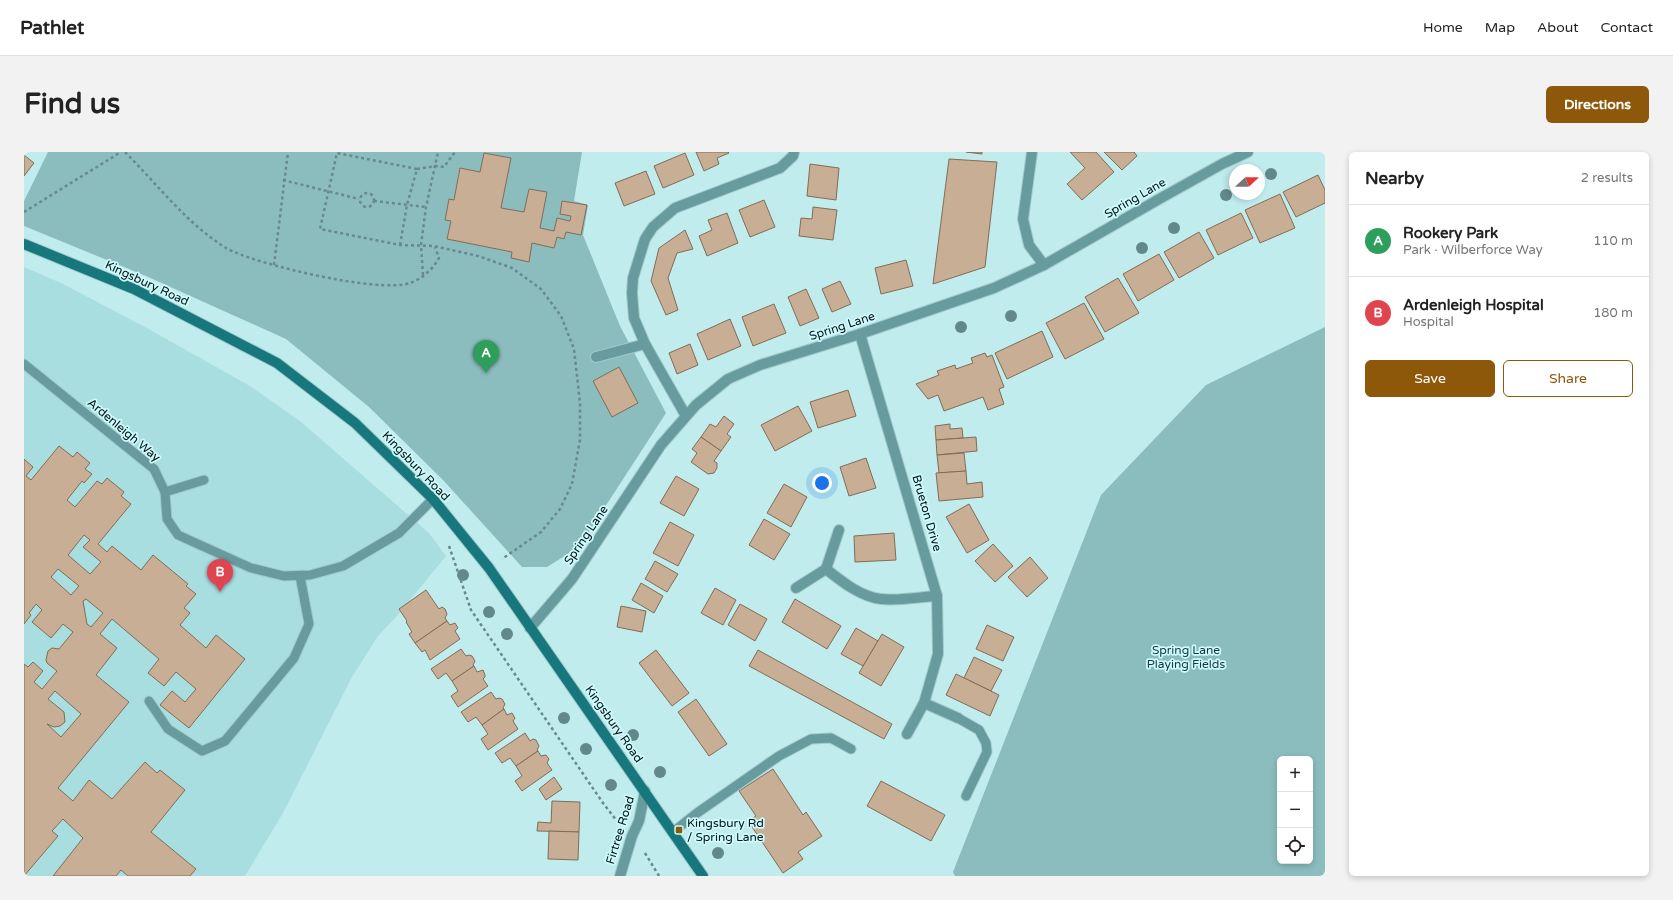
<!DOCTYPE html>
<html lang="en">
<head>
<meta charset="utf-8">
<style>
  :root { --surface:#fff; --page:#f2f2f2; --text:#222; --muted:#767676; --line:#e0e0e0; --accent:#8e580b }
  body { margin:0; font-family:"Varela Round",sans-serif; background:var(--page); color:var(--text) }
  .controls { position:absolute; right:12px; bottom:12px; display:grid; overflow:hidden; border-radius:6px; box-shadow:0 2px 6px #0003 }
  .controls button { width:36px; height:36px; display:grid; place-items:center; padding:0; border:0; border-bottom:1px solid var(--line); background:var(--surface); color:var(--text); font:20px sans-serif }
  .compass { position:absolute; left:1205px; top:12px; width:36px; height:36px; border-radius:50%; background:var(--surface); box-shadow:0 2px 6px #0003; rotate:68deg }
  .you { position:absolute; left:798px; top:331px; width:14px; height:14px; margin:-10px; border:3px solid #fff; border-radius:50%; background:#1a73e8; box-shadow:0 0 0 6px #1a73e833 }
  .badge { display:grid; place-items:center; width:26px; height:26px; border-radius:50%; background:var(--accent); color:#fff; font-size:13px; font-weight:700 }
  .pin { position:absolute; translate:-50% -33px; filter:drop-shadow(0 1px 2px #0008) }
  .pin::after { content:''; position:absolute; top:21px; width:14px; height:12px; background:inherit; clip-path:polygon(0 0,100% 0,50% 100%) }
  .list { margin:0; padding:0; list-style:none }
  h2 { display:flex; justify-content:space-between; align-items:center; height:52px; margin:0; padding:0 16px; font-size:17px }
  h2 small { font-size:13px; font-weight:400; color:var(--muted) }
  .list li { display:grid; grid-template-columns:26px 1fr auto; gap:12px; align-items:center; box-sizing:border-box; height:72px; padding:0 16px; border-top:1px solid var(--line) }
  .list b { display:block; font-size:15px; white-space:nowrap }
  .list p { margin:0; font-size:13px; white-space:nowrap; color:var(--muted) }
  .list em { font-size:13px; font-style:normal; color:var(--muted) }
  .actions { display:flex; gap:8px; padding:12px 16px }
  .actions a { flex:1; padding:9px 0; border:1px solid var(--accent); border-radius:6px; text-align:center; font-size:14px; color:var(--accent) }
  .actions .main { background:var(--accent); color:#fff }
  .icon { flex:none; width:22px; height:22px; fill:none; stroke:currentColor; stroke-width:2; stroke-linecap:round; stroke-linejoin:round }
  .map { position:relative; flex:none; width:1301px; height:724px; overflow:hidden; border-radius:6px }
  header { display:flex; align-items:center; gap:24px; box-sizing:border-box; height:56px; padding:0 20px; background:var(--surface); border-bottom:1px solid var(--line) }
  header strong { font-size:19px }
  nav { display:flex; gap:22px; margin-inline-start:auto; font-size:14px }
  .intro { display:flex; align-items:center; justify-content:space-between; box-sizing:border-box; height:96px; padding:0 24px }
  h1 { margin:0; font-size:28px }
  .button { padding:10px 18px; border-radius:6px; background:var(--accent); color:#fff; font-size:14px; font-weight:700 }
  main { display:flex; gap:24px; padding:0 24px }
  aside { flex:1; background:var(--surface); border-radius:6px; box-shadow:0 2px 6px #0003 }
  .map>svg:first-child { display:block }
  .built { fill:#a9dee0 }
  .green { fill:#8bbdbf; fill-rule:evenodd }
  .building { fill:#c7ae95; stroke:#836c54; fill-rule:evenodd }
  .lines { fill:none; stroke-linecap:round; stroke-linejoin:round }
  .lane-casing { stroke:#a2c9cb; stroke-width:11 }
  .street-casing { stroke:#a2c9cb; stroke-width:12 }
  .secondary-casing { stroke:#a2c9cb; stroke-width:12 }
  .path { stroke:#6a898a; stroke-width:2.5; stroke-dasharray:3 3; stroke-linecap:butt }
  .lane { stroke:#679b9e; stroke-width:9 }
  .street { stroke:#679b9e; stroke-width:10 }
  .secondary { stroke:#16787c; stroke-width:10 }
  .tree { fill:#63888a }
  .poi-dot { fill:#8e580b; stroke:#cdfafc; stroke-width:1.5 }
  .labels { text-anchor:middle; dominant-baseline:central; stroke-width:3.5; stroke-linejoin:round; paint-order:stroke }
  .street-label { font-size:12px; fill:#031213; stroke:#cdfafc }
  .park-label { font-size:12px; fill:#173738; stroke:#cdfafc }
  .poi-label { font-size:12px; fill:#031213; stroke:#cdfafc; text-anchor:start }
</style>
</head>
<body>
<header>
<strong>Pathlet</strong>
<nav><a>Home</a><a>Map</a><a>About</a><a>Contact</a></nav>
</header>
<div class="intro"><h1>Find us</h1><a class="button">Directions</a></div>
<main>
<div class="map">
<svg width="1301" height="724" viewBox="0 0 1301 724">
  <rect width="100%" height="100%" fill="#c0ecee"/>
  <path class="built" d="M 0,115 L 37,131 L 121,175 L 226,234 L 276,269 L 405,381 L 422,404 L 373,464 L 354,484 L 328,525 L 259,661 L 221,724 L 0,724 Z"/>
  <g class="green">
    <path d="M 24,0 L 558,0 L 550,49 L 564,53 L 559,83 L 596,174 L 642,261 L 555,395 L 523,415 L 498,415 L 419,328 L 345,255 L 262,187 L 122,124 L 0,74 L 0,49 Z"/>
    <path d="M 1301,175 L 1301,724 L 931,724 L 929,720 L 1077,343 L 1182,233 ZM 1256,607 L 1286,607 L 1286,709 L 1256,709 Z"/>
  </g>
  <g class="building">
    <path d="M 672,0 L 704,0 L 705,1 L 693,6 L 695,12 L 680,19 Z"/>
    <path d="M 942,0 L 958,0 L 958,2 Z"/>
    <path d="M 1046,0 L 1072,0 L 1090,20 L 1058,48 L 1043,32 L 1061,16 Z"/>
    <path d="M 1080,0 L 1110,0 L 1113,4 L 1098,18 Z"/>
    <path d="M 460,1 L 487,6 L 477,56 L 500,60 L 505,37 L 523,40 L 516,76 L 530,79 L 533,66 L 546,69 L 547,64 L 536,62 L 538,49 L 563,53 L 557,83 L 542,80 L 540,87 L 533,85 L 530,96 L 508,91 L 505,110 L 487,106 L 488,100 L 423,87 L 427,69 L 421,68 L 425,47 L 430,48 L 436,16 L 456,20 Z"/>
    <path d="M 661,1 L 670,23 L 639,36 L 630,14 Z"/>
    <path d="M 0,3 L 10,11 L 0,24 Z"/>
    <path d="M 925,7 L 973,10 L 961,115 L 909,132 Z"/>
    <path d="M 786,12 L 815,16 L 812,48 L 783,44 Z"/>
    <path d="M 622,19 L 631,42 L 600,54 L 591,31 Z"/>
    <path d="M 1294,23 L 1301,38 L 1301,51 L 1272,65 L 1259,40 Z"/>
    <path d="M 1256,42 L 1271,76 L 1236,91 L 1221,58 Z"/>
    <path d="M 740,48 L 751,75 L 726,85 L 715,58 Z"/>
    <path d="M 789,55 L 813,58 L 809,88 L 775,84 L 777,66 L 788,67 Z"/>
    <path d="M 703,61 L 714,91 L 683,104 L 675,84 L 688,78 L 684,68 Z"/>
    <path d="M 1217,61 L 1229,86 L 1194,103 L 1182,78 Z"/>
    <path d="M 661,78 L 669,97 L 653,101 L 644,126 L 654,158 L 642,163 L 627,129 L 635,96 Z"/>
    <path d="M 1175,80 L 1190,106 L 1155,126 L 1140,100 Z"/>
    <path d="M 1135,102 L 1150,128 L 1114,149 L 1099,122 Z"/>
    <path d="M 882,108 L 889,134 L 857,142 L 851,116 Z"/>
    <path d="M 1094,126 L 1115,161 L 1081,180 L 1061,145 Z"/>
    <path d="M 816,129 L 827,152 L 808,160 L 798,137 Z"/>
    <path d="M 782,137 L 795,166 L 776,174 L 764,145 Z"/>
    <path d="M 1060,151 L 1080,187 L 1041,207 L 1022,171 Z"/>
    <path d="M 750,152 L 762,181 L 729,194 L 718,165 Z"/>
    <path d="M 706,167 L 717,194 L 684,208 L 673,182 Z"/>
    <path d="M 1018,179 L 1029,205 L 983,227 L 971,201 Z"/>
    <path d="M 666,192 L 674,213 L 653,222 L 645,201 Z"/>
    <path d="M 961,201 L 963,205 L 968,203 L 980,235 L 975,237 L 980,252 L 964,258 L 959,245 L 920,259 L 914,243 L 904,247 L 892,232 L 915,223 L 913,219 L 931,213 L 932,217 L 949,211 L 947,206 Z"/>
    <path d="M 595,215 L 614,251 L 588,265 L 569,229 Z"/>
    <path d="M 824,238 L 832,264 L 794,276 L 786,250 Z"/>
    <path d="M 774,254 L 788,279 L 751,299 L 737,273 Z"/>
    <path d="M 700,264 L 710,272 L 703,282 L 707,285 L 697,299 L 677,285 L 686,272 L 692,275 Z"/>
    <path d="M 926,272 L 926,277 L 938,276 L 939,286 L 912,288 L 911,274 Z"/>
    <path d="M 677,285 L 697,299 L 690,309 L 693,311 L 693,316 L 690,321 L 684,322 L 667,310 L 673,301 L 668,297 Z"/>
    <path d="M 952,285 L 953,299 L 913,303 L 912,288 Z"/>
    <path d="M 35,294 L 49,305 L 53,300 L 66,311 L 61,317 L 68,322 L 60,331 L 58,329 L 43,348 L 51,355 L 73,329 L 78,332 L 83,326 L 100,340 L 97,344 L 107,352 L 74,392 L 83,400 L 88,394 L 117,418 L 129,403 L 164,432 L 162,434 L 172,442 L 160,456 L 166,461 L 156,473 L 182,496 L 192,483 L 221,507 L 165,576 L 136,553 L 148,539 L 161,550 L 172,537 L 152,520 L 140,534 L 124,521 L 135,507 L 88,467 L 76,482 L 93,496 L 72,523 L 105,550 L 34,636 L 49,649 L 65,628 L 88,647 L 121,610 L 133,621 L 136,618 L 161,638 L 127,680 L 172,717 L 166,724 L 104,724 L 97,718 L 92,724 L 29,724 L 59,686 L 39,667 L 28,679 L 34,684 L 0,724 L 0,512 L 4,515 L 9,510 L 19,519 L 10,530 L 18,537 L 33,519 L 23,511 L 22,508 L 24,499 L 28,496 L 35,497 L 49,480 L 39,472 L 27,486 L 8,470 L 18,458 L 12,452 L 5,461 L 7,463 L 0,472 L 0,307 L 9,315 L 2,324 L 7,328 ZM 60,383 L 66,388 L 59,395 L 77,410 L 66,422 L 44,403 ZM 34,417 L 55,434 L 47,443 L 27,425 ZM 62,447 L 79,461 L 67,475 L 63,472 L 59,449 ZM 31,539 L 57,562 L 37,585 L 23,572 L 30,575 L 36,574 L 41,570 L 40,560 L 24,547 Z"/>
    <path d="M 940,301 L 942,319 L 915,321 L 913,303 Z"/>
    <path d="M 842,306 L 852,336 L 825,344 L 816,315 Z"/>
    <path d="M 942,319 L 943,332 L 958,330 L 959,345 L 915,349 L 912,321 Z"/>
    <path d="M 652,324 L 675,337 L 660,364 L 636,351 Z"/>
    <path d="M 760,332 L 783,345 L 767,375 L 743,361 Z"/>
    <path d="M 945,352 L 965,388 L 943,401 L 922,365 Z"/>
    <path d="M 740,367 L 766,382 L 750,408 L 725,393 Z"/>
    <path d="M 646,370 L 670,383 L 654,414 L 629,401 Z"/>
    <path d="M 870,381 L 872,408 L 831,410 L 830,384 Z"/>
    <path d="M 969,392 L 989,414 L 971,430 L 951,409 Z"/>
    <path d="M 1006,405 L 1024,426 L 1003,445 L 984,425 Z"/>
    <path d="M 631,409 L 654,422 L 643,440 L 621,427 Z"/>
    <path d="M 617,431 L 639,444 L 630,461 L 608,448 Z"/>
    <path d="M 691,436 L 712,448 L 699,473 L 677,461 Z"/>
    <path d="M 402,438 L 415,457 L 418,455 L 421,457 L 423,462 L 421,466 L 423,469 L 391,491 L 385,482 L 388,480 L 382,470 L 383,469 L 375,457 Z"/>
    <path d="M 771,447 L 817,474 L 803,497 L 758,470 Z"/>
    <path d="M 716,452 L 743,467 L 731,489 L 704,473 Z"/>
    <path d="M 597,454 L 622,459 L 618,480 L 593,475 Z"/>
    <path d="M 423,469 L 426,473 L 431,471 L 434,476 L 431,479 L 436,487 L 406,508 L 401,498 L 398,500 L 391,491 Z"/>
    <path d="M 963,473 L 990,485 L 979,509 L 952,497 Z"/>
    <path d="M 832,476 L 854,489 L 839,514 L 817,502 Z"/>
    <path d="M 858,482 L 880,495 L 857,534 L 835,521 Z"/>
    <path d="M 437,497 L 442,504 L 445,503 L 448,504 L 451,509 L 449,513 L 450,514 L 428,529 L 422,521 L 414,527 L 407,517 Z"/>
    <path d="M 632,498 L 665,541 L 648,554 L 615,511 Z"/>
    <path d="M 734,498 L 868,572 L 860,587 L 725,514 Z"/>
    <path d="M 950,505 L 978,518 L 967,539 L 940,526 Z"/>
    <path d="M 450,514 L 453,520 L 459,518 L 461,523 L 461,525 L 459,527 L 464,534 L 434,555 L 427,544 L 434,539 L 428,529 Z"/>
    <path d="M 932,522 L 975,543 L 966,564 L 922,543 Z"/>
    <path d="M 467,540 L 472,547 L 475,546 L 478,547 L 481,552 L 479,556 L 480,557 L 458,573 L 452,565 L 444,570 L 437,560 Z"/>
    <path d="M 672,547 L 703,592 L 685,604 L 654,560 Z"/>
    <path d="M 480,557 L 483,563 L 488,561 L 491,566 L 489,569 L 494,577 L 464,598 L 457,587 L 464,582 L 458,573 Z"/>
    <path d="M 501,581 L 506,589 L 509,587 L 512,588 L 515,594 L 513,598 L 514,599 L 492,614 L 486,606 L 478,611 L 471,601 Z"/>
    <path d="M 514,599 L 517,604 L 522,603 L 525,607 L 523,611 L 528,618 L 498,639 L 491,629 L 498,624 L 492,614 Z"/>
    <path d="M 749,617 L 779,663 L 782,660 L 798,684 L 774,700 L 779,707 L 759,721 L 724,669 L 732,664 L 715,639 Z"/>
    <path d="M 530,625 L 538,637 L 522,648 L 515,637 Z"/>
    <path d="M 857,629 L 921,663 L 907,689 L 843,654 Z"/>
    <path d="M 528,649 L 556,650 L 555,680 L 513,679 L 514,670 L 527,671 Z"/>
    <path d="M 525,679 L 555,680 L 554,708 L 524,707 Z"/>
  </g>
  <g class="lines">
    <defs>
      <g id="lane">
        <path d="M 0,212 L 130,317 L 141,340 L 143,367 L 154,383 L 227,416 L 260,424 L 286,423 L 319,414 L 375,381 L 409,347"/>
        <path d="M 141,340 L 180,328"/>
        <path d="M 125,549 L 144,577 L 178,599 L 201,589 L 270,506 L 285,472 L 276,424"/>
        <path d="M 934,566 L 955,578 L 962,591 L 963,600 L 942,644"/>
        <path d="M 649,680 L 673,661 L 755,604 L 787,587 L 807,586 L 827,597"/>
      </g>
      <g id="street">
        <path d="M 1008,0 L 999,67 L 1005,93 L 1020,113"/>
        <path d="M 836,182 L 913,444 L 914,502 L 900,551 L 883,582"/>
        <path d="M 572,205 L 621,192"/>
        <path d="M 662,264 L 621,192 L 610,166 L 608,141 L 609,126 L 621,87 L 629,75 L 651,56 L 756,16 L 769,4 L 770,0"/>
        <path d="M 802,417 L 815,378"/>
        <path d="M 772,436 L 802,417 C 817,429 837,445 857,447 C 875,449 895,445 913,444"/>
        <path d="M 506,476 L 548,427 L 637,293 L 672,253 L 704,227 L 736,213 L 836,182 L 970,136 L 1020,113 L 1137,46 L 1198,12 L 1224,0"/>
        <path d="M 900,551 L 934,566"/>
        <path d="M 596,724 L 608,684 L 615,669 L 621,639"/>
      </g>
      <path id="secondary" d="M 0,92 L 110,137 L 253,211 L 331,271 L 409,347 L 465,416 L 679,724"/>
    </defs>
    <use href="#lane" class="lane-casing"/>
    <use href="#street" class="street-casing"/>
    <use href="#secondary" class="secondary-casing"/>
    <g class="path">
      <path d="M 101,0 C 134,33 162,71 202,96 C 230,112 356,142 386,131 C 398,127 409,117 415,106 L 411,95"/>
      <path d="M 393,17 L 412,14 L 420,15 L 431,0"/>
      <path d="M 259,28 L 335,47"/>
      <circle cx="343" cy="48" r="7"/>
      <path d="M 350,49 L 402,55"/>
      <path d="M 0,60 L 97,0"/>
      <path d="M 376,93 L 383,53 L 393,17 L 313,1 L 296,77 L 376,93 L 410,94 L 454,104 L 488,116 L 517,137 L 537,164 L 550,197 L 556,251 L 556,288 L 548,332 L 536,357 L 517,380 L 478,407"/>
      <path d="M 250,113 L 264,0"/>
      <path d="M 399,123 L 397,93 L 402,55 L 414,0"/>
      <path d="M 425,394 L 447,458 L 579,651 L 596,673"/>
      <path d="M 621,701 L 635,724"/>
    </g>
    <use href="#lane" class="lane"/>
    <use href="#street" class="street"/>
    <use href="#secondary" class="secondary"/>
  </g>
  <g class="tree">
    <circle cx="1247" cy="22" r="6"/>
    <circle cx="1202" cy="43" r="6"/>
    <circle cx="1150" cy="76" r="6"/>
    <circle cx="1118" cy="96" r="6"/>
    <circle cx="987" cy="164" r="6"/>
    <circle cx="937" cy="175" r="6"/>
    <circle cx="439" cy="423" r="6"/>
    <circle cx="465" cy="460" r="6"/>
    <circle cx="483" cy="482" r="6"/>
    <circle cx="540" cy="566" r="6"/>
    <circle cx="609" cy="583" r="6"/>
    <circle cx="562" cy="597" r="6"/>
    <circle cx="636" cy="620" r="6"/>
    <circle cx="587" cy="633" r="6"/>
    <circle cx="694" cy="701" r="6"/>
  </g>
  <rect class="poi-dot" x="651" y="674" width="8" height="8" rx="2"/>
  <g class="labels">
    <g class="street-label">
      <text transform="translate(1111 46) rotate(-30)">Spring Lane</text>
      <text transform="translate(123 131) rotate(25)">Kingsbury Road</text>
      <text transform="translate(818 174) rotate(-18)">Spring Lane</text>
      <text transform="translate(100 278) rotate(40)">Ardenleigh Way</text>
      <text transform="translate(392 314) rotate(46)">Kingsbury Road</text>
      <text transform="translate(903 361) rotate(74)">Brueton Drive</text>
      <text transform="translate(562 383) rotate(-56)">Spring Lane</text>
      <text transform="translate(590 572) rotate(55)">Kingsbury Road</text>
      <text transform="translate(596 678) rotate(-73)">Firtree Road</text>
    </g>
    <g class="park-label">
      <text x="1162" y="498">Spring Lane<tspan x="1162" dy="14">Playing Fields</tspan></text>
    </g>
    <g class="poi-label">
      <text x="663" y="671">Kingsbury Rd<tspan x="663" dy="14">/ Spring Lane</tspan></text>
    </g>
  </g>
</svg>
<div class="controls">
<button>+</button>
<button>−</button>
<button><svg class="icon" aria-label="locate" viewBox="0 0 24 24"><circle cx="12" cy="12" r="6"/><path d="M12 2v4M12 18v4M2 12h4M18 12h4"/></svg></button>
</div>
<svg class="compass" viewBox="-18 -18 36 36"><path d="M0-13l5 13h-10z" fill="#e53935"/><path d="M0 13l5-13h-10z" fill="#767676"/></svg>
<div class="you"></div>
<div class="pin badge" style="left:462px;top:221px;background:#2e9e5b">A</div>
<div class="pin badge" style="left:196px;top:440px;background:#e0444e">B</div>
</div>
<aside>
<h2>Nearby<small>2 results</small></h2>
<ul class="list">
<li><span class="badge" style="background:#2e9e5b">A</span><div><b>Rookery Park</b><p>Park · Wilberforce Way</p></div><em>110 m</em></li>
<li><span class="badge" style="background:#e0444e">B</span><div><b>Ardenleigh Hospital</b><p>Hospital</p></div><em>180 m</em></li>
</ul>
<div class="actions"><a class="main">Save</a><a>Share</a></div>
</aside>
</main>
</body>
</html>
